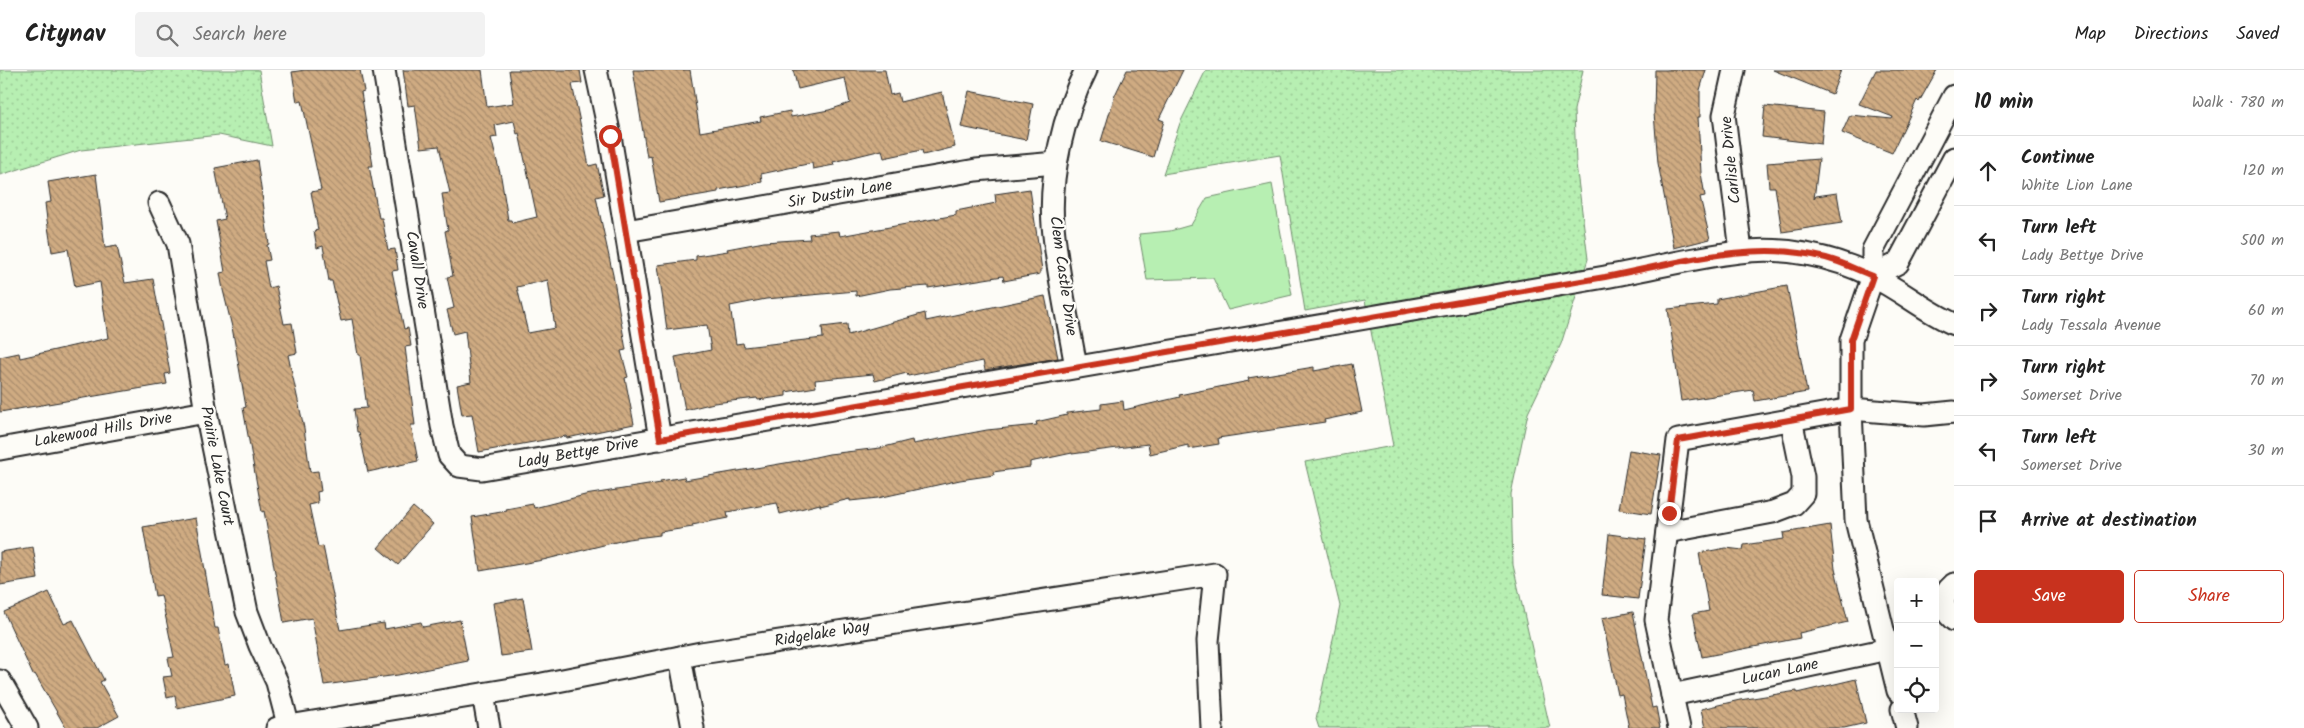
<!DOCTYPE html>
<html lang="en">
<head>
<meta charset="utf-8">
<style>
  :root { --surface:#fff; --page:#f2f2f2; --text:#222; --muted:#767676; --line:#e0e0e0; --accent:#c8321e }
  body { margin:0; font-family:Kalam,sans-serif; background:var(--page); color:var(--text) }
  .controls { position:absolute; right:15px; bottom:15px; display:grid; overflow:hidden; border-radius:5px; box-shadow:0 5px 20px #0002 }
  .controls button { width:45px; height:45px; display:grid; place-items:center; padding:0; border:0; border-bottom:1px solid var(--line); background:var(--surface); color:var(--text); font:25px sans-serif }
  .stop { position:absolute; width:15px; height:15px; margin:-11px; border:4px solid #c8321e; border-radius:50%; background:#fff }
  .stop.end { background:#c8321e; border-color:#fff; box-shadow:0 1px 5px #0008 }
  .list { margin:0; padding:0; list-style:none }
  h2 { display:flex; justify-content:space-between; align-items:center; height:65px; margin:0; padding:0 20px; font-size:21px }
  h2 small { font-size:16px; font-weight:400; color:var(--muted) }
  .list li { display:grid; grid-template-columns:32px 1fr auto; gap:15px; align-items:center; box-sizing:border-box; height:70px; padding:0 20px; border-top:1px solid var(--line) }
  .list b { display:block; font-size:19px; white-space:nowrap }
  .list p { margin:0; font-size:16px; white-space:nowrap; color:var(--muted) }
  .list em { font-size:16px; font-style:normal; color:var(--muted) }
  .actions { display:flex; gap:10px; padding:15px 20px }
  .actions a { flex:1; padding:11px 0; border:1px solid var(--accent); border-radius:5px; text-align:center; font-size:18px; color:var(--accent) }
  .actions .main { background:var(--accent); color:#fff }
  .icon { flex:none; width:28px; height:28px; fill:none; stroke:currentColor; stroke-width:2; stroke-linecap:round; stroke-linejoin:round }
  .map { position:relative; flex:none; width:1954px; height:658px; overflow:hidden }
  header { display:flex; align-items:center; gap:30px; box-sizing:border-box; height:70px; padding:0 25px; background:var(--surface); border-bottom:1px solid var(--line) }
  header strong { font-size:24px }
  nav { display:flex; gap:28px; margin-inline-start:auto; font-size:18px }
  .search { width:350px; height:45px; background:var(--page); display:flex; align-items:center; gap:12px; box-sizing:border-box; padding:0 18px; border-radius:5px; color:var(--muted); font-size:19px }
  main { display:flex }
  aside { flex:1; background:var(--surface) }
  .map>svg:first-child { display:block }
  .grass { fill:url(#grass-dots); stroke:#718d6e }
  .green { fill:#b7efb2; stroke:#718d6e }
  .building { fill:url(#building-back-hatch); stroke:#2b2b2b; fill-rule:evenodd }
  .lines { fill:none; stroke-linecap:round; stroke-linejoin:round }
  .minor-casing { stroke:#2b2b2b; stroke-width:25 }
  .minor { stroke:#fdfcf7; stroke-width:21 }
  .route { stroke:#c8321e; stroke-width:6 }
  .labels { text-anchor:middle; dominant-baseline:central; stroke-width:4.5; stroke-linejoin:round; paint-order:stroke }
  .street-label { font-size:16px; fill:#2b2b2b; stroke:#fdfcf7 }
</style>
</head>
<body>
<header>
<strong>Citynav</strong>
<div class="search"><svg class="icon" aria-label="search" viewBox="0 0 24 24"><circle cx="10" cy="10" r="6"/><path d="M15 15l6 6"/></svg>Search here</div>
<nav><a>Map</a><a>Directions</a><a>Saved</a></nav>
</header>
<main>
<div class="map">
<svg width="1954" height="658" viewBox="0 0 1954 658">
  <defs>
    <pattern id="grass-dots" width="8" height="8" patternUnits="userSpaceOnUse" patternTransform="scale(1.25)"><rect width="8" height="8" fill="#b7efb2"/><path d="M2 2h.1M6 6h.1" fill="none" stroke="#9ecd99" stroke-width="1.8" stroke-linecap="round"/></pattern>
    <pattern id="building-back-hatch" width="6" height="6" patternUnits="userSpaceOnUse" patternTransform="scale(1.25)"><rect width="6" height="6" fill="#cfab82"/><path d="M-1 5l2 2M0 0l6 6M5-1l2 2" fill="none" stroke="#a88b6b"/></pattern>
  </defs>
  <rect width="100%" height="100%" fill="#fdfcf7"/>
  <filter id="ink" filterUnits="userSpaceOnUse"><feTurbulence type="fractalNoise" baseFrequency=".02" numOctaves="2"/><feDisplacementMap in="SourceGraphic" scale="10" xChannelSelector="R" yChannelSelector="G"/><feConvolveMatrix kernelMatrix="1 2 1 2 8 2 1 2 1" color-interpolation-filters="sRGB"/></filter>
  <g filter="url(#ink)">
    <g class="grass">
      <path d="M 0,0 L 259,0 L 272,76 L 219,65 L 81,80 L 0,105 Z"/>
      <path d="M 1206,0 L 1583,0 L 1574,40 L 1576,94 L 1588,189 L 1561,274 L 1528,343 L 1511,424 L 1513,495 L 1550,658 L 1319,658 L 1316,649 L 1340,536 L 1305,392 L 1393,376 L 1365,230 L 1305,241 L 1280,85 L 1163,104 L 1180,53 Z"/>
    </g>
    <path class="green" d="M 1272,114 L 1292,225 L 1228,240 L 1213,208 L 1147,210 L 1139,164 L 1170,161 L 1191,155 L 1207,128 Z"/>
    <g class="building">
      <path d="M 305,0 L 360,0 L 364,21 L 361,22 L 373,96 L 369,96 L 379,148 L 382,148 L 388,180 L 395,179 L 398,200 L 392,201 L 404,259 L 408,258 L 411,276 L 405,277 L 415,355 L 411,355 L 418,391 L 368,402 L 359,362 L 357,362 L 354,339 L 367,338 L 360,285 L 358,285 L 352,249 L 341,251 L 332,211 L 329,211 L 323,176 L 317,178 L 314,161 L 318,160 L 311,122 L 321,120 L 302,31 L 297,32 L 292,2 Z"/>
      <path d="M 403,0 L 482,0 L 487,37 L 514,33 L 509,0 L 580,0 L 582,13 L 572,14 L 589,96 L 597,94 L 604,125 L 596,127 L 613,205 L 626,280 L 621,281 L 628,307 L 625,308 L 634,354 L 567,368 L 566,366 L 479,382 L 472,344 L 462,345 L 457,315 L 471,312 L 465,261 L 453,264 L 447,240 L 454,238 L 447,207 L 453,206 L 445,161 L 448,160 L 442,124 L 450,123 L 439,76 L 421,78 L 415,35 L 408,36 ZM 514,51 L 517,64 L 519,63 L 537,147 L 512,153 L 511,150 L 508,150 L 501,107 L 491,68 L 497,67 L 495,55 ZM 548,210 L 555,258 L 528,263 L 517,217 Z"/>
      <path d="M 633,0 L 690,0 L 700,62 L 761,51 L 760,47 L 790,41 L 791,47 L 829,40 L 850,33 L 845,8 L 798,19 L 793,0 L 885,0 L 890,25 L 898,23 L 900,32 L 942,22 L 955,77 L 923,85 L 922,80 L 884,88 L 882,80 L 833,92 L 834,95 L 813,99 L 812,93 L 761,104 L 762,112 L 718,120 L 718,122 L 659,132 L 651,86 L 647,87 Z"/>
      <path d="M 1127,0 L 1183,0 L 1159,49 L 1164,51 L 1153,87 L 1101,71 L 1115,25 Z"/>
      <path d="M 1655,0 L 1706,0 L 1700,20 L 1700,47 L 1698,47 L 1701,103 L 1705,126 L 1700,127 L 1710,169 L 1674,178 L 1658,93 L 1654,43 Z"/>
      <path d="M 1773,0 L 1841,0 L 1832,24 Z"/>
      <path d="M 1876,0 L 1937,0 L 1919,32 L 1917,30 L 1892,83 L 1842,63 L 1850,45 L 1892,49 L 1893,47 L 1859,34 Z"/>
      <path d="M 969,21 L 1033,34 L 1026,70 L 961,57 Z"/>
      <path d="M 1765,36 L 1824,42 L 1821,74 L 1762,67 Z"/>
      <path d="M 1819,89 L 1814,129 L 1816,126 L 1837,123 L 1842,153 L 1782,162 L 1775,117 L 1769,117 L 1767,93 Z"/>
      <path d="M 257,90 L 269,174 L 267,175 L 270,190 L 264,191 L 269,218 L 276,216 L 284,254 L 292,253 L 297,283 L 288,285 L 304,358 L 310,402 L 318,401 L 321,421 L 317,422 L 318,433 L 309,435 L 318,477 L 323,476 L 340,560 L 384,553 L 385,559 L 421,552 L 423,557 L 460,550 L 468,591 L 398,605 L 324,615 L 312,548 L 284,553 L 264,441 L 262,442 L 243,338 L 246,337 L 232,257 L 223,220 L 220,203 L 225,202 L 216,151 L 225,149 L 215,98 Z"/>
      <path d="M 96,104 L 105,178 L 117,176 L 125,213 L 153,209 L 170,303 L 165,304 L 167,314 L 0,342 L 0,287 L 19,283 L 20,288 L 108,268 L 100,212 L 75,217 L 68,179 L 52,182 L 47,150 L 45,133 L 51,132 L 48,112 Z"/>
      <path d="M 1030,119 L 1042,200 L 1040,200 L 1040,204 L 1004,211 L 1003,206 L 928,218 L 928,216 L 890,219 L 856,226 L 856,221 L 766,229 L 730,236 L 736,274 L 743,273 L 744,277 L 823,268 L 822,257 L 847,254 L 848,265 L 925,243 L 926,251 L 1045,226 L 1058,288 L 985,300 L 983,291 L 908,306 L 907,303 L 875,311 L 873,304 L 815,310 L 816,317 L 786,322 L 786,326 L 758,330 L 757,328 L 714,333 L 685,340 L 675,287 L 711,280 L 707,255 L 667,260 L 658,195 L 696,190 L 696,186 L 728,181 L 727,179 L 764,172 L 810,169 L 809,164 L 839,161 L 840,166 L 956,145 L 956,141 L 996,133 L 995,124 Z"/>
      <path d="M 1787,216 L 1807,322 L 1755,331 L 1753,320 L 1681,331 L 1668,239 L 1717,234 L 1717,229 Z"/>
      <path d="M 1352,294 L 1362,342 L 1324,350 L 1325,352 L 1218,368 L 1219,374 L 1188,379 L 1188,375 L 1150,384 L 1148,374 L 1072,384 L 1072,383 L 1030,392 L 1030,397 L 993,402 L 994,405 L 960,410 L 878,428 L 850,431 L 850,429 L 820,436 L 820,434 L 780,444 L 777,433 L 727,442 L 728,448 L 692,455 L 693,457 L 660,462 L 660,465 L 628,469 L 543,490 L 480,501 L 472,447 L 507,441 L 506,439 L 533,434 L 534,438 L 585,425 L 661,413 L 660,411 L 684,407 L 685,410 L 797,391 L 829,384 L 880,378 L 912,370 L 913,374 L 987,360 L 1037,355 L 1036,352 L 1067,345 L 1067,343 L 1101,339 L 1101,334 L 1123,331 L 1124,340 L 1180,327 L 1179,325 L 1249,311 L 1248,308 L 1314,297 L 1314,301 Z"/>
      <path d="M 1629,380 L 1661,385 L 1651,444 L 1619,439 Z"/>
      <path d="M 413,437 L 433,454 L 398,495 L 378,478 Z"/>
      <path d="M 196,448 L 215,558 L 218,558 L 225,595 L 229,594 L 235,626 L 177,638 L 175,626 L 167,628 L 163,607 L 172,606 L 168,588 L 174,587 L 161,525 L 155,526 L 143,457 Z"/>
      <path d="M 1830,455 L 1835,499 L 1848,552 L 1799,563 L 1800,568 L 1702,587 L 1693,544 L 1709,541 L 1699,483 L 1726,478 L 1743,480 L 1744,475 L 1784,469 L 1783,463 Z"/>
      <path d="M 1609,464 L 1646,469 L 1638,529 L 1602,525 Z"/>
      <path d="M 33,477 L 38,509 L 0,515 L 0,482 Z"/>
      <path d="M 49,522 L 64,554 L 73,550 L 104,610 L 100,612 L 119,646 L 97,658 L 66,658 L 35,604 L 33,605 L 4,542 Z"/>
      <path d="M 523,528 L 532,582 L 501,586 L 493,533 Z"/>
      <path d="M 1633,542 L 1652,638 L 1656,637 L 1660,658 L 1629,658 L 1622,624 L 1618,625 L 1602,548 Z"/>
      <path d="M 1856,609 L 1866,653 L 1844,658 L 1705,658 L 1701,639 L 1740,630 L 1797,621 L 1797,623 Z"/>
    </g>
    <g class="lines">
      <defs>
        <g id="minor">
          <path d="M 384,0 L 442,356 L 449,385 L 459,396 L 482,399 L 1605,207 C 1650,199 1695,187 1739,182 C 1783,176 1833,186 1872,206 C 1901,220 1923,240 1954,254"/>
          <path d="M 596,0 L 610,66 L 660,369"/>
          <path d="M 1734,0 L 1724,45 L 1741,181"/>
          <path d="M 1954,26 L 1873,180 L 1873,206 L 1898,193 L 1954,88"/>
          <path d="M 159,133 L 178,174 L 206,342 L 247,542 L 260,576 L 277,612 L 289,658"/>
          <path d="M 626,161 L 976,100 L 1056,93"/>
          <path d="M 1873,206 L 1851,270 L 1851,339 L 1856,450 L 1898,621"/>
          <path d="M 1076,297 C 1068,250 1057,202 1053,155 C 1049,106 1064,43 1086,0"/>
          <path d="M 0,379 L 206,342"/>
          <path d="M 1667,462 L 1773,442 L 1794,434 L 1803,424 L 1803,407 L 1791,349"/>
          <path d="M 1954,514 C 1940,526 1941,538 1954,550"/>
          <path d="M 680,587 L 693,658"/>
          <path d="M 0,611 L 27,658"/>
          <path d="M 483,624 L 489,658"/>
          <path d="M 1672,625 L 1888,579"/>
          <path d="M 1902,639 L 1907,658"/>
          <path d="M 277,658 L 542,614 L 701,583 L 1215,504 L 1208,571 L 1212,658"/>
          <path d="M 1679,658 L 1656,550 L 1678,370 L 1851,339 L 1924,345 L 1954,342"/>
        </g>
      </defs>
      <use href="#minor" class="minor-casing"/>
      <use href="#minor" class="minor"/>
    </g>
  </g>
  <g class="lines" filter="url(#ink)">
    <path class="route" d="M 610,66 L 660,369 L 1605,207 C 1677,193 1753,169 1826,188 C 1842,192 1857,200 1873,206 L 1851,270 L 1851,339 L 1678,370 L 1669,443"/>
  </g>
  <g class="labels">
    <g class="street-label">
      <text transform="translate(1731 90) rotate(-96)">Carlisle Drive</text>
      <text transform="translate(840 124) rotate(-10)">Sir Dustin Lane</text>
      <text transform="translate(417 200) rotate(81)">Cavall Drive</text>
      <text transform="translate(1063 206) rotate(82)">Clem Castle Drive</text>
      <text transform="translate(103 360) rotate(-10)">Lakewood Hills Drive</text>
      <text transform="translate(578 383) rotate(-10)">Lady Bettye Drive</text>
      <text transform="translate(217 396) rotate(79)">Prairie Lake Court</text>
      <text transform="translate(822 564) rotate(-9)">Ridgelake Way</text>
      <text transform="translate(1780 602) rotate(-12)">Lucan Lane</text>
    </g>
  </g>
</svg>
<div class="controls">
<button>+</button>
<button>−</button>
<button><svg class="icon" aria-label="locate" viewBox="0 0 24 24"><circle cx="12" cy="12" r="6"/><path d="M12 2v4M12 18v4M2 12h4M18 12h4"/></svg></button>
</div>
<div class="stop" style="left:610px;top:66px"></div>
<div class="stop end" style="left:1669px;top:443px"></div>
</div>
<aside>
<h2>10 min<small>Walk · 780 m</small></h2>
<ul class="list">
<li><svg class="icon" aria-label="ahead" viewBox="0 0 24 24"><path d="M12 20V5M6 11l6-6 6 6"/></svg><div><b>Continue</b><p>White Lion Lane</p></div><em>120 m</em></li>
<li><svg class="icon" aria-label="left" viewBox="0 0 24 24"><path d="M17 20v-9H6M10 6l-5 5 5 5"/></svg><div><b>Turn left</b><p>Lady Bettye Drive</p></div><em>500 m</em></li>
<li><svg class="icon" aria-label="right" viewBox="0 0 24 24"><path d="M7 20v-9h11M14 6l5 5-5 5"/></svg><div><b>Turn right</b><p>Lady Tessala Avenue</p></div><em>60 m</em></li>
<li><svg class="icon" aria-label="right" viewBox="0 0 24 24"><path d="M7 20v-9h11M14 6l5 5-5 5"/></svg><div><b>Turn right</b><p>Somerset Drive</p></div><em>70 m</em></li>
<li><svg class="icon" aria-label="left" viewBox="0 0 24 24"><path d="M17 20v-9H6M10 6l-5 5 5 5"/></svg><div><b>Turn left</b><p>Somerset Drive</p></div><em>30 m</em></li>
<li><svg class="icon" aria-label="arrive" viewBox="0 0 24 24"><path d="M6 21V4h12l-3 4 3 4H6"/></svg><div><b>Arrive at destination</b></div></li>
</ul>
<div class="actions"><a class="main">Save</a><a>Share</a></div>
</aside>
</main>
</body>
</html>
